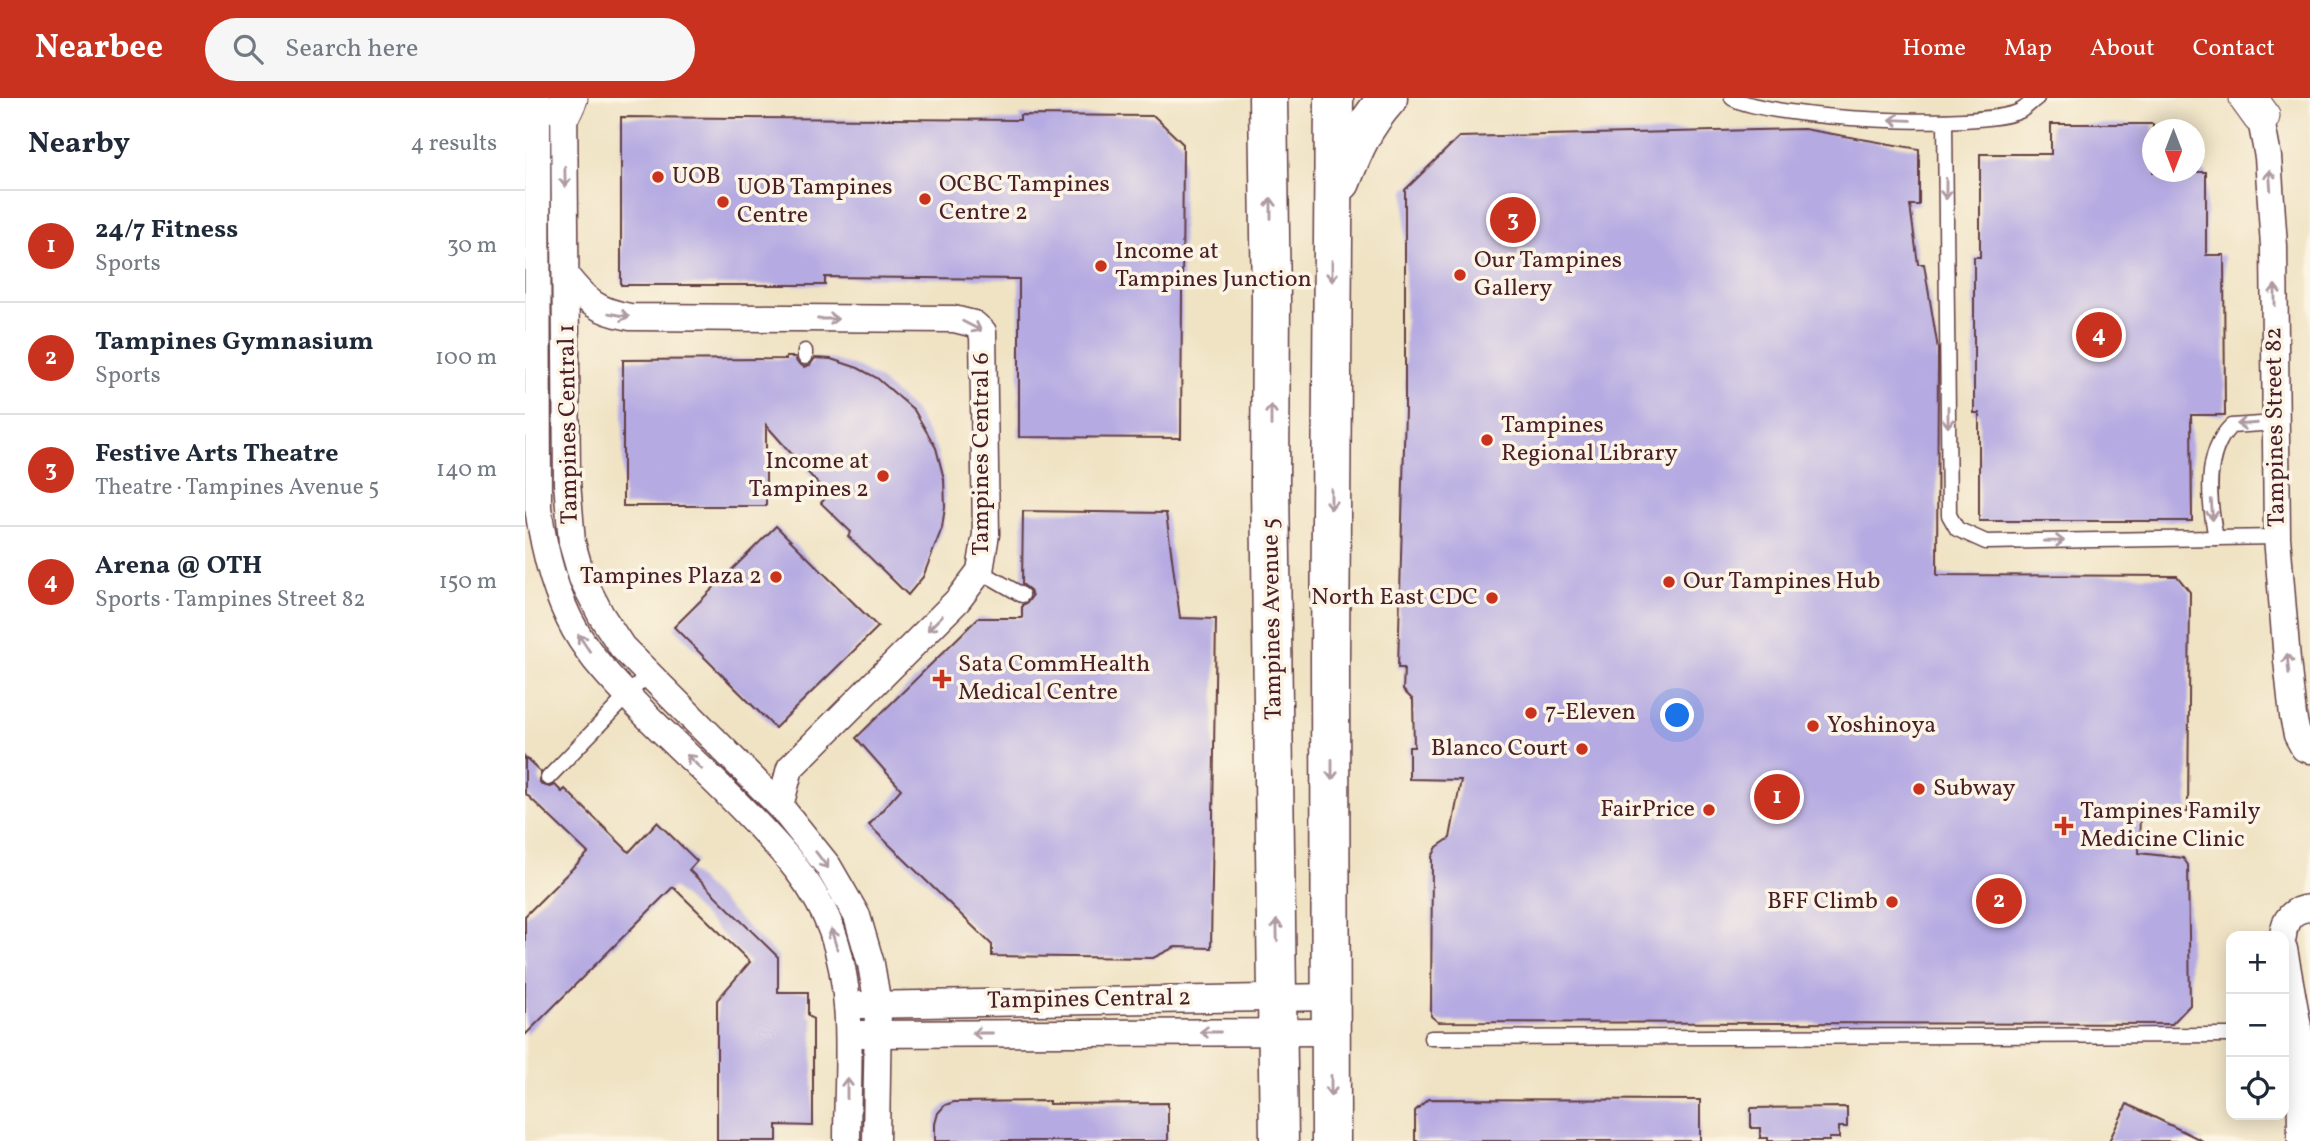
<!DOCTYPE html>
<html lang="en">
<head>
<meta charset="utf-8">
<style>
  :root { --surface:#fff; --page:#f6f6f7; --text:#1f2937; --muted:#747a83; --line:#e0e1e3; --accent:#c8321e }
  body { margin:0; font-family:Vollkorn,serif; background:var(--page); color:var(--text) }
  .controls { position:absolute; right:21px; bottom:21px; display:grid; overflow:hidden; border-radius:14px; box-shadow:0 4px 18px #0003 }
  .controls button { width:63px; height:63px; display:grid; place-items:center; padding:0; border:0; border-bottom:2px solid var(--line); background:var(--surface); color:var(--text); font:35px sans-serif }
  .compass { position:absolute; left:1617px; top:21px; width:63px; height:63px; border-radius:50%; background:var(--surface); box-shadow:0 4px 18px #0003; rotate:180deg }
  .you { position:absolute; left:1153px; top:618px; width:24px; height:24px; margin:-18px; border:5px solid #fff; border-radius:50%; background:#1a73e8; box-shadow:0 0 0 10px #1a73e833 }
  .badge { display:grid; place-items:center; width:46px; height:46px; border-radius:50%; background:var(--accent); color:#fff; font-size:23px; font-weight:700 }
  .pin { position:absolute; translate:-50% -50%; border:4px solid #fff; box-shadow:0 2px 7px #0006 }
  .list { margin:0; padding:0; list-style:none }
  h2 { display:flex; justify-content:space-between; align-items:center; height:91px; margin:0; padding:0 28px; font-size:30px }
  h2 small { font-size:23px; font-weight:400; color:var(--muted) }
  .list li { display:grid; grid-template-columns:46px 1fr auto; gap:21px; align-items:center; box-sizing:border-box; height:112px; padding:0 28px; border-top:2px solid var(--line) }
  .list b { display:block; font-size:26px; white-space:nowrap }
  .list p { margin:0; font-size:23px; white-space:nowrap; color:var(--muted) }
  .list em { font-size:23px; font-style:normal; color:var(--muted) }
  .icon { flex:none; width:38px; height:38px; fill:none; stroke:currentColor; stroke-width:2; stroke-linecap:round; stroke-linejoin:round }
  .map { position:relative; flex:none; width:1785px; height:1043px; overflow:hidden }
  header { display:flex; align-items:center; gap:42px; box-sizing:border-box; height:98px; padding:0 35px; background:var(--accent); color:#fff }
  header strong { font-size:33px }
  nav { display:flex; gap:38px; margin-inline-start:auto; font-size:24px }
  .search { width:490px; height:63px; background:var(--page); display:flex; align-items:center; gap:18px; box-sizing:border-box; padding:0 24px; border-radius:38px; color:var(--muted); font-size:26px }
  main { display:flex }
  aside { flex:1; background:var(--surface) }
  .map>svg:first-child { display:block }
  .building { fill:#b5aae2 }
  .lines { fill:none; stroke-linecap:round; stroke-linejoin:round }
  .lane-casing { stroke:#633c42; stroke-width:17 }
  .street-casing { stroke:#633c42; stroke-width:29 }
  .secondary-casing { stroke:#633c42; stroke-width:39 }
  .primary-casing { stroke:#633c42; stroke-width:41 }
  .lane { stroke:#fff; stroke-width:14 }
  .street { stroke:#fff; stroke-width:26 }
  .secondary { stroke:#fff; stroke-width:37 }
  .primary { stroke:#fff; stroke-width:38 }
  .oneway { stroke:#ae9aa0 }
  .poi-dot { fill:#c8321e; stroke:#fcf5e5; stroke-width:2.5 }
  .labels { text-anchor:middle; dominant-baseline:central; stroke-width:7; stroke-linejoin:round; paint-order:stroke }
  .poi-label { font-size:24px; fill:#4a1f2b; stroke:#fcf5e5; text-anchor:start }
  .street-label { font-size:24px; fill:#4a1f2b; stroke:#fcf5e5 }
</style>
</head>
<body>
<header>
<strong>Nearbee</strong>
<div class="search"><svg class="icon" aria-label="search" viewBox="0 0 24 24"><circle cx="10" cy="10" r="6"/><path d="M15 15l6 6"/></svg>Search here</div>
<nav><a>Home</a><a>Map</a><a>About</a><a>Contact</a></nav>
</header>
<main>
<aside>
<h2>Nearby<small>4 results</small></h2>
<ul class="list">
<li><span class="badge">1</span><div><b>24/7 Fitness</b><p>Sports</p></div><em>30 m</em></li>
<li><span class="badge">2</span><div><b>Tampines Gymnasium</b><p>Sports</p></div><em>100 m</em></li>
<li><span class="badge">3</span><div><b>Festive Arts Theatre</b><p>Theatre · Tampines Avenue 5</p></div><em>140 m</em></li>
<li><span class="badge">4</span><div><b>Arena @ OTH</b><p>Sports · Tampines Street 82</p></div><em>150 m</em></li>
</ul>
</aside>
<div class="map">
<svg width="1785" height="1043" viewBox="0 0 1785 1043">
  <rect width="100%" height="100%" fill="#fcf5e5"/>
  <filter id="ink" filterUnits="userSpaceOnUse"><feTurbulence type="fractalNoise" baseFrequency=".0143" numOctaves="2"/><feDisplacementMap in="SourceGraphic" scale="14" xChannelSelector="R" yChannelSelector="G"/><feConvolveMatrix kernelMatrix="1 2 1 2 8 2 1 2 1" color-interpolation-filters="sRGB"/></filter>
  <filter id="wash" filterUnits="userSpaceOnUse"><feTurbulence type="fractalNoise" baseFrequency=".00686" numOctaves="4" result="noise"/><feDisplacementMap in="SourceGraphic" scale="28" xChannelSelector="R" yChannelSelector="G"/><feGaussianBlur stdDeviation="1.57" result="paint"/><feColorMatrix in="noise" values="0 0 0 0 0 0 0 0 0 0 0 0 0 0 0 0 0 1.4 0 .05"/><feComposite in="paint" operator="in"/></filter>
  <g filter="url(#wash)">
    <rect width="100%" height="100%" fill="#f0e3c4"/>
    <g id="blocks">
      <g class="building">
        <path d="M 495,17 L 629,18 L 658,46 L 656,340 L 494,339 L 494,181 L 300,179 L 300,187 L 96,187 L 96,19 L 495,22 Z"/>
        <path d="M 1526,26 L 1628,26 L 1628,74 L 1681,74 L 1681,157 L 1699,157 L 1700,317 L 1666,317 L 1667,423 L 1454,423 L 1454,315 L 1449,315 L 1449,159 L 1455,159 L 1455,56 L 1526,56 Z"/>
        <path d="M 1279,31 L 1394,51 L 1394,107 L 1385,107 L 1393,166 L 1399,166 L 1413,251 L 1412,477 L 1652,478 L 1665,494 L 1663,714 L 1615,713 L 1614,755 L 1658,760 L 1663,767 L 1665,907 L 1647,926 L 913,924 L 906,918 L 907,759 L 912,749 L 925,740 L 936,682 L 884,681 L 884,649 L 889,649 L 888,602 L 878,592 L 879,570 L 873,570 L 880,311 L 880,92 L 934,39 Z"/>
        <path d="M 261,259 L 270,259 L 272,264 L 279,269 L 285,267 L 290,260 L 306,261 L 333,270 L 352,280 L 389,312 L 411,350 L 419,381 L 420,409 L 417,430 L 398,479 L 383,497 L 323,438 L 326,434 L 296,405 L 303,397 L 241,327 L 241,408 L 98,408 L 98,262 L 261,261 Z"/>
        <path d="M 498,413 L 641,415 L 655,520 L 691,521 L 686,850 L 650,849 L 628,860 L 467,858 L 467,847 L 344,727 L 376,691 L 331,640 L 453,520 L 497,520 L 497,507 L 502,505 L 507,498 L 505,492 L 497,486 Z"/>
        <path d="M 251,428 L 353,529 L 250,630 L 149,529 Z"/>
        <path d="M 0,659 L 16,674 L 14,682 L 17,687 L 25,689 L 30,687 L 37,694 L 40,691 L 104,754 L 132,724 L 172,763 L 164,772 L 253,859 L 253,894 L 283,894 L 283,917 L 288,921 L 288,1028 L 252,1027 L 252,1043 L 192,1043 L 192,902 L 225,864 L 148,789 L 0,937 L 0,818 L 63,755 L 0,695 Z"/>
        <path d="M 903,1001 L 1175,1002 L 1175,1043 L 890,1043 L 890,1013 Z"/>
        <path d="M 524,1003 L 524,1006 L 643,1005 L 643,1043 L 410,1043 L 410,1026 L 413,1015 L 420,1007 L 429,1004 Z"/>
        <path d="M 1602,1006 L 1678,1043 L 1584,1043 Z"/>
        <path d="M 1322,1009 L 1322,1029 L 1314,1029 L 1314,1040 L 1304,1040 L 1304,1043 L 1243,1043 L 1243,1040 L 1235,1040 L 1235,1030 L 1226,1030 L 1226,1010 Z"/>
      </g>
    </g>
  </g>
  <g filter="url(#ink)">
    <use href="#blocks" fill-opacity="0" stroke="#633c42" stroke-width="2"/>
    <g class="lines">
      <defs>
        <g id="lane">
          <path d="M 1207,0 C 1245,21 1455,32 1495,13 C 1501,10 1506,4 1512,0"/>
          <path d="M 1420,23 L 1424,417 L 1432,431 L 1461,444 L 1752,439"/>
          <path d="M 280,253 L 280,259"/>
          <path d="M 1691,440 C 1684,405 1678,355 1706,328 L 1751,325"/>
          <path d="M 455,473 L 497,497"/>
          <path d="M 23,680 L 123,576"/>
          <path d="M 906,940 L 1706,937"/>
        </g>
        <g id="street">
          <path d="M 12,0 L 13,410 C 19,452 29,495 50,532 C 69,565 95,590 121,617 C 156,652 193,685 227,721 C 259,754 291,789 307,833 C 331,900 322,973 322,1043"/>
          <path d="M 39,0 L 42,384 L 47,445 L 57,480 L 76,517 L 97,549 L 255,708 L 303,768 L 332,818 L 346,866 L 353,907 L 351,1043"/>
          <path d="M 1732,1 L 1743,59 L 1749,148 L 1752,439 L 1762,562 L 1768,618 L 1772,637 L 1779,650 L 1785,652"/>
          <path d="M 41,178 C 62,204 72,213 105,219 L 429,221 L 449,226 L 458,234 L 461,436 L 455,473 L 433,502 L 265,670 L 255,708"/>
          <path d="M 1758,838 C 1759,821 1768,811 1785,810"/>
          <path d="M 1759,851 L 1775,940 L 1776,1043"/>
          <path d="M 335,907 L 806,899"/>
          <path d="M 335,936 L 806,934"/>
        </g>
        <g id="secondary">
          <path d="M 1723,0 L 1736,18"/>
          <path d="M 39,11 L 44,0"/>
        </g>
        <g id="primary">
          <path d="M 743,0 L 746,203 L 745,386 L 754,1043"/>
          <path d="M 816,84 C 829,50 839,27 863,0"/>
          <path d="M 806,1043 L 805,560 L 809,0"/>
        </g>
      </defs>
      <use href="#lane" class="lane-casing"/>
      <use href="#street" class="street-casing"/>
      <use href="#secondary" class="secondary-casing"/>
      <use href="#primary" class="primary-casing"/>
      <use href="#lane" class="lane"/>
      <use href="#street" class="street"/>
      <use href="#secondary" class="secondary"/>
      <use href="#primary" class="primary"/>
    </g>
    <defs><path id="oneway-shaft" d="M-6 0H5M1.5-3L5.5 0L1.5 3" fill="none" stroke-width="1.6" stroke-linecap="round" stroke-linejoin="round" transform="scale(1.75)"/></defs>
    <g class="oneway">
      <use href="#oneway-shaft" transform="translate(1375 22) rotate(-178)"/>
      <use href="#oneway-shaft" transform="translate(40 79) rotate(89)"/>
      <use href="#oneway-shaft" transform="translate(1745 82) rotate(-94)"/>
      <use href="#oneway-shaft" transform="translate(1421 91) rotate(90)"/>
      <use href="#oneway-shaft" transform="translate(746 110) rotate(-90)"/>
      <use href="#oneway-shaft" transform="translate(807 173) rotate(90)"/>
      <use href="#oneway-shaft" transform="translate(1750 197) rotate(-90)"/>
      <use href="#oneway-shaft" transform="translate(94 217) rotate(10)"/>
      <use href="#oneway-shaft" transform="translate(303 221)"/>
      <use href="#oneway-shaft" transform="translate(447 228) rotate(27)"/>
      <use href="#oneway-shaft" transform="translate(746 317) rotate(-90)"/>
      <use href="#oneway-shaft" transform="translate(1423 319) rotate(90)"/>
      <use href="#oneway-shaft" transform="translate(1722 326) rotate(176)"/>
      <use href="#oneway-shaft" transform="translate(806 401) rotate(90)"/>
      <use href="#oneway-shaft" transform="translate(1687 412) rotate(86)"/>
      <use href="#oneway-shaft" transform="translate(1529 443) rotate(-1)"/>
      <use href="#oneway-shaft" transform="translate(410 525) rotate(135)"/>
      <use href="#oneway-shaft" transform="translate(59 545) rotate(-124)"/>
      <use href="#oneway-shaft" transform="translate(1763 566) rotate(-95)"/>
      <use href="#oneway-shaft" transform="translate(169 664) rotate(-136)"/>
      <use href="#oneway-shaft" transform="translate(807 672) rotate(90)"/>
      <use href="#oneway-shaft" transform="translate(297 762) rotate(53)"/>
      <use href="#oneway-shaft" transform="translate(752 832) rotate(-91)"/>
      <use href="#oneway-shaft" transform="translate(309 841) rotate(-107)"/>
      <use href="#oneway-shaft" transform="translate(685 934) rotate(180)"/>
      <use href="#oneway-shaft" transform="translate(457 935) rotate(180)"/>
      <use href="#oneway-shaft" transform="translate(806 988) rotate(90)"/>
      <use href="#oneway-shaft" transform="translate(322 990) rotate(-90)"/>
    </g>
  </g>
  <g class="poi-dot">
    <circle cx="133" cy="79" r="7"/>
    <circle cx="400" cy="101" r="7"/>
    <circle cx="198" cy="104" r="7"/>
    <circle cx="576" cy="168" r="7"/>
    <circle cx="935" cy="177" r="7"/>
    <circle cx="962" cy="342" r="7"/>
    <circle cx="358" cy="378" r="7"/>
    <circle cx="251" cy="479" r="7"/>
    <circle cx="1144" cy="484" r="7"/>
    <circle cx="967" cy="500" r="7"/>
    <path d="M413.5 570.5h7v7h7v7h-7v7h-7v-7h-7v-7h7z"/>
    <circle cx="1006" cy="615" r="7"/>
    <circle cx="1288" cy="628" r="7"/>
    <circle cx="1057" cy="651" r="7"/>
    <circle cx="1394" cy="691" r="7"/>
    <circle cx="1184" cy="712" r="7"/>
    <path d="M1535.5 717.5h7v7h7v7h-7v7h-7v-7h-7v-7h7z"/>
    <circle cx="1367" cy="804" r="7"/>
  </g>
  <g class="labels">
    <g class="poi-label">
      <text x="147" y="79">UOB</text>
      <text x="414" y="87">OCBC Tampines<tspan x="414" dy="28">Centre 2</tspan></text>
      <text x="212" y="90">UOB Tampines<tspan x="212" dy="28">Centre</tspan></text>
      <text x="590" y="154">Income at<tspan x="590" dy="28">Tampines Junction</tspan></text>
      <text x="949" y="163">Our Tampines<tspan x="949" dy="28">Gallery</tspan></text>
      <text x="976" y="328">Tampines<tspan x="976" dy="28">Regional Library</tspan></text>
      <text x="344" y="364" text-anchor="end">Income at<tspan x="344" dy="28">Tampines 2</tspan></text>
      <text x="237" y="479" text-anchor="end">Tampines Plaza 2</text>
      <text x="1158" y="484">Our Tampines Hub</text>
      <text x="953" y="500" text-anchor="end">North East CDC</text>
      <text x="433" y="567">Sata CommHealth<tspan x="433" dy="28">Medical Centre</tspan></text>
      <text x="1020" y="615">7-Eleven</text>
      <text x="1302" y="628">Yoshinoya</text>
      <text x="1043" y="651" text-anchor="end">Blanco Court</text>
      <text x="1408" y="691">Subway</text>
      <text x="1170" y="712" text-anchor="end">FairPrice</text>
      <text x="1555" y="714">Tampines Family<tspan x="1555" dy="28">Medicine Clinic</tspan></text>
      <text x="1353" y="804" text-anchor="end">BFF Climb</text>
    </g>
    <g class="street-label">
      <text transform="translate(44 326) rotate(-91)">Tampines Central 1</text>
      <text transform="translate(1751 329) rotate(-91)">Tampines Street 82</text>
      <text transform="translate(457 356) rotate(-90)">Tampines Central 6</text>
      <text transform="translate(748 521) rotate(-91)">Tampines Avenue 5</text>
      <text transform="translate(564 902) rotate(-1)">Tampines Central 2</text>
    </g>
  </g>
</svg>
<div class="controls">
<button>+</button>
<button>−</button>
<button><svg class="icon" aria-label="locate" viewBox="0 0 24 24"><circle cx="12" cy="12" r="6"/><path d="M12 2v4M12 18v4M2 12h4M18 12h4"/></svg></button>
</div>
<svg class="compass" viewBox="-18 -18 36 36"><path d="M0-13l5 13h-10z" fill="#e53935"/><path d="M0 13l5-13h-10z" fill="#747a83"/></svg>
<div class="you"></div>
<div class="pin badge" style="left:1252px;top:699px">1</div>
<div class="pin badge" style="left:1474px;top:803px">2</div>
<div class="pin badge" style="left:988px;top:122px">3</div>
<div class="pin badge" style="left:1574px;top:237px">4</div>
</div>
</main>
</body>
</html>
